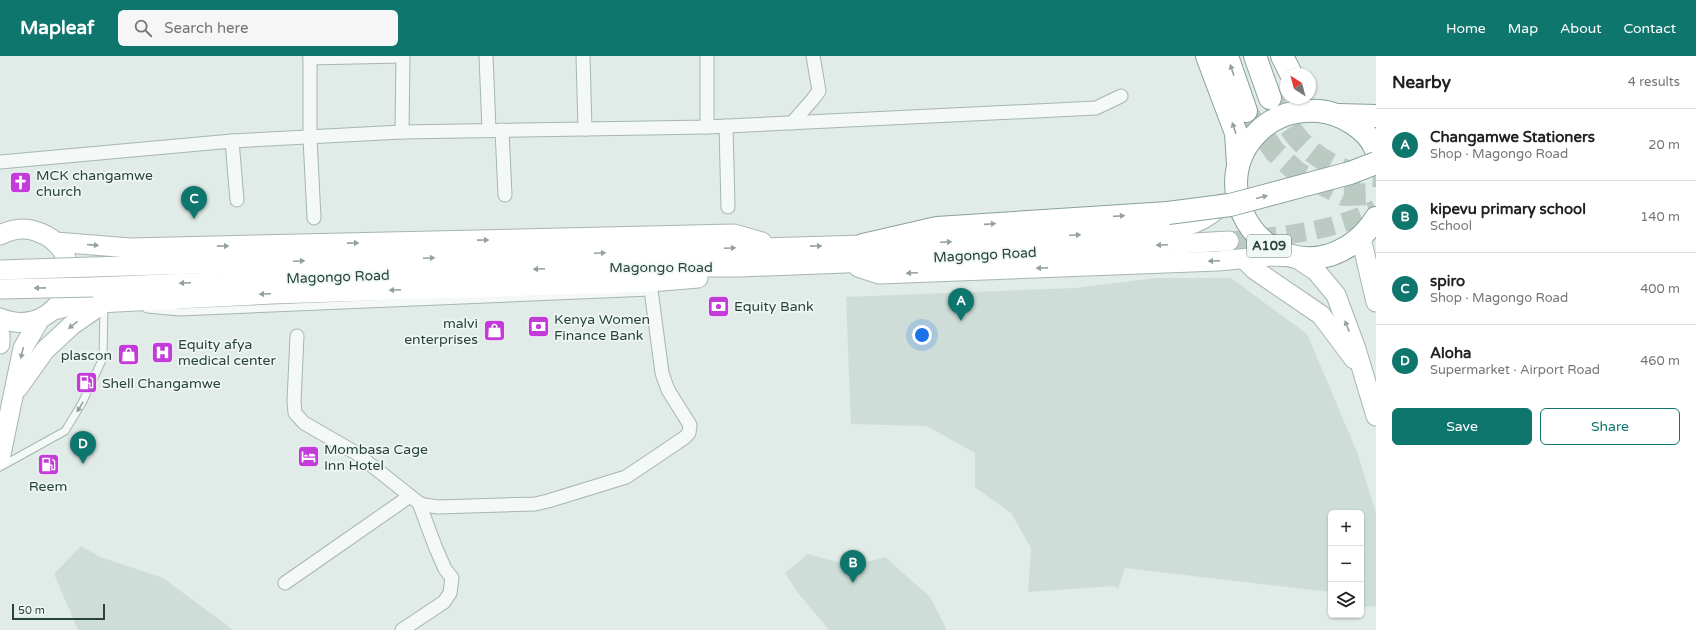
<!DOCTYPE html>
<html lang="en">
<head>
<meta charset="utf-8">
<style>
  :root { --surface:#fff; --page:#f6f6f6; --text:#222; --muted:#767676; --line:#e0e0e0; --accent:#0f766e }
  body { margin:0; font-family:"Varela Round",sans-serif; background:var(--page); color:var(--text) }
  .controls { position:absolute; right:12px; bottom:12px; display:grid; overflow:hidden; border-radius:6px; box-shadow:0 1px 3px #0004 }
  .controls button { width:36px; height:36px; display:grid; place-items:center; padding:0; border:0; border-bottom:1px solid var(--line); background:var(--surface); color:var(--text); font:20px sans-serif }
  .compass { position:absolute; left:1280px; top:12px; width:36px; height:36px; border-radius:50%; background:var(--surface); box-shadow:0 1px 3px #0004; rotate:324deg }
  .scale { position:absolute; left:12px; bottom:10px; width:93px; box-sizing:border-box; padding-left:4px; border:2px solid #28443a; border-top:0; font-size:11px; line-height:14px; white-space:nowrap; color:#28443a; -webkit-text-stroke:3px #f0f8f5; paint-order:stroke }
  .you { position:absolute; left:922px; top:279px; width:14px; height:14px; margin:-10px; border:3px solid #fff; border-radius:50%; background:#1a73e8; box-shadow:0 0 0 6px #1a73e833 }
  .badge { display:grid; place-items:center; width:26px; height:26px; border-radius:50%; background:var(--accent); color:#fff; font-size:13px; font-weight:700 }
  .pin { position:absolute; translate:-50% -33px; filter:drop-shadow(0 1px 2px #0008) }
  .pin::after { content:''; position:absolute; top:21px; width:14px; height:12px; background:inherit; clip-path:polygon(0 0,100% 0,50% 100%) }
  .list { margin:0; padding:0; list-style:none }
  h2 { display:flex; justify-content:space-between; align-items:center; height:52px; margin:0; padding:0 16px; font-size:17px }
  h2 small { font-size:13px; font-weight:400; color:var(--muted) }
  .list li { display:grid; grid-template-columns:26px 1fr auto; gap:12px; align-items:center; box-sizing:border-box; height:72px; padding:0 16px; border-top:1px solid var(--line) }
  .list b { display:block; font-size:15px; white-space:nowrap }
  .list p { margin:0; font-size:13px; white-space:nowrap; color:var(--muted) }
  .list em { font-size:13px; font-style:normal; color:var(--muted) }
  .actions { display:flex; gap:8px; padding:12px 16px }
  .actions a { flex:1; padding:9px 0; border:1px solid var(--accent); border-radius:6px; text-align:center; font-size:14px; color:var(--accent) }
  .actions .main { background:var(--accent); color:#fff }
  .icon { flex:none; width:22px; height:22px; fill:none; stroke:currentColor; stroke-width:2; stroke-linecap:round; stroke-linejoin:round }
  .map { position:relative; flex:none; width:1376px; height:574px; overflow:hidden }
  header { display:flex; align-items:center; gap:24px; box-sizing:border-box; height:56px; padding:0 20px; background:var(--accent); color:#fff }
  header strong { font-size:19px }
  nav { display:flex; gap:22px; margin-inline-start:auto; font-size:14px }
  .search { width:280px; height:36px; background:var(--page); display:flex; align-items:center; gap:10px; box-sizing:border-box; padding:0 14px; border-radius:6px; color:var(--muted); font-size:15px }
  main { display:flex }
  aside { flex:1; background:var(--surface) }
  .map>svg:first-child { display:block }
  .built { fill:#ceddd7 }
  .lines { fill:none; stroke-linecap:round; stroke-linejoin:round }
  .secondary-tunnel { stroke:#bccac4; stroke-width:19; stroke-dasharray:19 10; stroke-linecap:butt }
  .trunk-tunnel { stroke:#bccac4; stroke-width:22; stroke-dasharray:22 11; stroke-linecap:butt }
  .service-casing { stroke:#a6b6b0; stroke-width:9 }
  .minor-casing { stroke:#a6b6b0; stroke-width:15 }
  .secondary-casing { stroke:#a6b6b0; stroke-width:21 }
  .trunk-casing { stroke:#87a298; stroke-width:24 }
  .service { stroke:#f4f8f7; stroke-width:7 }
  .minor { stroke:#f4f8f7; stroke-width:13 }
  .secondary { stroke:#fff; stroke-width:19 }
  .trunk { stroke:#fff; stroke-width:22 }
  .secondary-bridge-casing { stroke:#a6b6b0; stroke-width:21; stroke-linecap:butt }
  .trunk-bridge-casing { stroke:#87a298; stroke-width:24; stroke-linecap:butt }
  .secondary-bridge { stroke:#fff; stroke-width:19 }
  .trunk-bridge { stroke:#fff; stroke-width:22 }
  .oneway { fill:#94a29c }
  .oneway2 { fill:#8e9e98 }
  .labels { text-anchor:middle; dominant-baseline:central; stroke-width:3.5; stroke-linejoin:round; paint-order:stroke }
  .shield { fill:#f0f8f5; stroke:#647a72; stroke-width:1 }
  .shield-label { font-size:13px; font-weight:bold; fill:#28443a }
  .poi-label { font-size:14px; fill:#28443a; stroke:#f0f8f5; text-anchor:start }
  .street-label { font-size:14px; fill:#28443a; stroke:#f0f8f5 }
</style>
</head>
<body>
<header>
<strong>Mapleaf</strong>
<div class="search"><svg class="icon" aria-label="search" viewBox="0 0 24 24"><circle cx="10" cy="10" r="6"/><path d="M15 15l6 6"/></svg>Search here</div>
<nav><a>Home</a><a>Map</a><a>About</a><a>Contact</a></nav>
</header>
<main>
<div class="map">
<svg width="1376" height="574" viewBox="0 0 1376 574">
  <rect width="100%" height="100%" fill="#e1ebe7"/>
  <g class="built">
    <path d="M 1156,222 L 1231,222 L 1307,278 L 1357,396 L 1376,457 L 1376,550 L 1361,551 L 1361,457 L 1331,457 L 1331,536 L 1125,512 L 1118,533 L 1114,530 L 1028,536 L 1031,492 L 1011,457 L 975,431 L 975,397 L 927,370 L 851,368 L 846,241 L 1076,232 Z"/>
    <path d="M 81,490 L 100,501 L 163,522 L 233,574 L 78,574 L 54,518 Z"/>
    <path d="M 808,498 L 852,510 L 885,501 L 930,541 L 947,574 L 829,574 L 798,537 L 785,517 Z"/>
  </g>
  <g class="lines">
    <path class="secondary-tunnel" d="M 1229,185 C 1279,180 1331,177 1376,153"/>
    <g class="trunk-tunnel">
      <path d="M 1272,44 C 1280,56 1287,69 1296,80 C 1313,102 1349,121 1376,120"/>
      <path d="M 1246,55 L 1275,96 L 1298,117 L 1344,139 L 1376,138"/>
    </g>
    <defs>
      <g id="service">
        <path d="M 147,253 L 180,256 L 650,236"/>
        <path d="M 0,411 L 65,375 L 82,347 L 103,302 L 104,249"/>
      </g>
      <g id="minor">
        <path d="M 310,0 L 310,82 L 314,162"/>
        <path d="M 486,0 L 489,74"/>
        <path d="M 583,0 L 585,73"/>
        <path d="M 310,2 L 400,0"/>
        <path d="M 792,67 L 813,43 L 819,35 L 813,0"/>
        <path d="M 726,70 L 728,151"/>
        <path d="M 707,71 L 707,0"/>
        <path d="M 502,74 L 505,139"/>
        <path d="M 402,76 L 403,0"/>
        <path d="M 232,85 L 237,144"/>
        <path d="M 0,106 L 232,85 L 402,76 L 707,71 L 1096,52 L 1121,40"/>
        <path d="M 297,280 L 294,345 L 295,357 L 304,367 L 356,397 L 419,447 L 435,490 L 445,513 L 452,522 L 450,537 L 444,546 L 402,574"/>
        <path d="M 419,447 L 424,449 L 438,451 L 535,448 L 548,445 L 626,421 L 684,382 L 689,377 L 690,369 L 668,334 L 662,317 L 650,226"/>
        <path d="M 285,527 L 410,440"/>
      </g>
      <g id="secondary">
        <path d="M 0,179 C 12,173 26,171 38,176 C 97,197 63,287 0,262"/>
        <path d="M 1361,182 L 1376,246"/>
        <path d="M 55,186 L 130,192 L 734,178 L 762,186"/>
        <path d="M 1244,203 L 1255,214 L 1321,259 L 1354,303"/>
        <path d="M 92,211 L 863,189 L 1164,175 C 1186,171 1206,166 1222,148"/>
        <path d="M 858,211 L 879,218 L 1218,205 L 1271,200 L 1295,201 L 1316,215 L 1336,239 L 1356,293 L 1376,360"/>
        <path d="M 93,231 L 578,211 L 740,211 L 845,207 L 1229,185"/>
        <path d="M 54,254 L 78,248 L 273,238 L 650,226 L 698,222"/>
        <path d="M 0,278 L 0,288"/>
        <path d="M 18,332 L 45,294 L 72,269 L 104,247"/>
        <path d="M 0,403 L 23,292 L 40,263"/>
      </g>
      <g id="trunk">
        <path d="M 1207,0 L 1236,77 L 1238,108"/>
        <path d="M 1227,0 L 1246,55"/>
        <path d="M 1255,0 L 1270,42"/>
        <path d="M 1282,0 L 1291,18"/>
        <path d="M 1338,59 L 1376,60"/>
        <path d="M 1376,94 C 1368,73 1341,57 1319,55 C 1296,53 1274,60 1258,76 C 1204,129 1258,220 1330,199 C 1350,192 1365,180 1376,162"/>
        <path d="M 863,189 L 937,172 L 1168,157"/>
      </g>
    </defs>
    <use href="#service" class="service-casing"/>
    <use href="#minor" class="minor-casing"/>
    <use href="#secondary" class="secondary-casing"/>
    <use href="#trunk" class="trunk-casing"/>
    <use href="#service" class="service"/>
    <use href="#minor" class="minor"/>
    <use href="#secondary" class="secondary"/>
    <use href="#trunk" class="trunk"/>
    <defs>
      <g id="secondary-bridge">
        <path d="M 0,214 L 92,211"/>
        <path d="M 0,233 L 93,231"/>
      </g>
      <path id="trunk-bridge" d="M 1168,157 L 1230,149 L 1350,117 L 1376,107"/>
    </defs>
    <use href="#secondary-bridge" class="secondary-bridge-casing"/>
    <use href="#trunk-bridge" class="trunk-bridge-casing"/>
    <use href="#secondary-bridge" class="secondary-bridge"/>
    <use href="#trunk-bridge" class="trunk-bridge"/>
  </g>
  <defs><path id="oneway-solid" d="M-6-.8H1V-3.2L6.5 0L1 3.2V.8H-6Z"/></defs>
  <g class="oneway">
    <use href="#oneway-solid" transform="translate(1232 14) rotate(-109)"/>
    <use href="#oneway-solid" transform="translate(1234 72) rotate(-108)"/>
    <use href="#oneway-solid" transform="translate(1262 141) rotate(-14)"/>
    <use href="#oneway-solid" transform="translate(1119 160) rotate(-4)"/>
    <use href="#oneway-solid" transform="translate(990 168) rotate(-4)"/>
    <use href="#oneway-solid" transform="translate(1075 179) rotate(-3)"/>
    <use href="#oneway-solid" transform="translate(483 184) rotate(-1)"/>
    <use href="#oneway-solid" transform="translate(946 186) rotate(-3)"/>
    <use href="#oneway-solid" transform="translate(353 187) rotate(-1)"/>
    <use href="#oneway-solid" transform="translate(93 189) rotate(5)"/>
    <use href="#oneway-solid" transform="translate(1162 189) rotate(177)"/>
    <use href="#oneway-solid" transform="translate(223 190) rotate(-1)"/>
    <use href="#oneway-solid" transform="translate(816 190) rotate(-1)"/>
    <use href="#oneway-solid" transform="translate(730 192) rotate(-2)"/>
    <use href="#oneway-solid" transform="translate(600 197) rotate(-2)"/>
    <use href="#oneway-solid" transform="translate(429 202) rotate(-2)"/>
    <use href="#oneway-solid" transform="translate(299 205) rotate(-2)"/>
    <use href="#oneway-solid" transform="translate(1214 205) rotate(177)"/>
    <use href="#oneway-solid" transform="translate(1042 212) rotate(178)"/>
    <use href="#oneway-solid" transform="translate(539 213) rotate(178)"/>
    <use href="#oneway-solid" transform="translate(912 217) rotate(178)"/>
    <use href="#oneway-solid" transform="translate(185 227) rotate(178)"/>
    <use href="#oneway-solid" transform="translate(40 232) rotate(179)"/>
    <use href="#oneway-solid" transform="translate(395 234) rotate(178)"/>
    <use href="#oneway-solid" transform="translate(265 238) rotate(177)"/>
    <use href="#oneway-solid" transform="translate(73 269) rotate(142)"/>
    <use href="#oneway-solid" transform="translate(1347 270) rotate(-111)"/>
    <use href="#oneway-solid" transform="translate(22 297) rotate(103)"/>
  </g>
  <use class="oneway2" href="#oneway-solid" transform="translate(80 351) rotate(121)"/>
  <defs>
    <symbol id="church-square" viewBox="-11 -11 22 22"><rect x="-9" y="-9" width="18" height="18" rx="4" fill="#c33cd9" stroke="#f0f8f5"/><path d="M-1.2-6h2.4v3.5h3.3v2.4h-3.3V6h-2.4V-.1h-3.3v-2.4h3.3Z" fill="#fff"/></symbol>
    <symbol id="bank-square" viewBox="-11 -11 22 22"><rect x="-9" y="-9" width="18" height="18" rx="4" fill="#c33cd9" stroke="#f0f8f5"/><path d="M-6-4H6V4H-6ZM0-2.3a2.3 2.3 0 1 0 0 4.6a2.3 2.3 0 1 0 0-4.6Z" fill="#fff"/></symbol>
    <symbol id="shop-square" viewBox="-11 -11 22 22"><rect x="-9" y="-9" width="18" height="18" rx="4" fill="#c33cd9" stroke="#f0f8f5"/><path d="M-5-2.5h2.3a2.7 3.5 0 0 1 5.4 0H5L5.5 6h-11ZM-1.5-2.5h3a1.5 2.3 0 0 0-3 0Z" fill="#fff"/></symbol>
    <symbol id="hospital-square" viewBox="-11 -11 22 22"><rect x="-9" y="-9" width="18" height="18" rx="4" fill="#c33cd9" stroke="#f0f8f5"/><path d="M-5-5h3v3.5h4V-5h3V5h-3V1.5h-4V5h-3Z" fill="#fff"/></symbol>
    <symbol id="fuel-square" viewBox="-11 -11 22 22"><rect x="-9" y="-9" width="18" height="18" rx="4" fill="#c33cd9" stroke="#f0f8f5"/><path d="M-5.5-6h7V0h2V4h1.3V-2.5L3-4.5l.8-.8L6-3V5H2.5V1h-1V6h-7ZM-4.2-4.7v3.2H.2V-4.7Z" fill="#fff"/></symbol>
    <symbol id="hotel-square" viewBox="-11 -11 22 22"><rect x="-9" y="-9" width="18" height="18" rx="4" fill="#c33cd9" stroke="#f0f8f5"/><path d="M-6-4.5h1.5V1H6V5H4.5V3h-9V5H-6ZM-4 0a1.8 1.8 0 1 1 3.6 0ZM.5 0V-2.5h3Q6-2.5 6 0Z" fill="#fff"/></symbol>
  </defs>
  <g fill-rule="evenodd">
    <use href="#church-square" x="8" y="114" width="25" height="25"/>
    <use href="#bank-square" x="706" y="238" width="25" height="25"/>
    <use href="#bank-square" x="526" y="258" width="25" height="25"/>
    <use href="#shop-square" x="482" y="262" width="25" height="25"/>
    <use href="#hospital-square" x="150" y="284" width="25" height="25"/>
    <use href="#shop-square" x="116" y="286" width="25" height="25"/>
    <use href="#fuel-square" x="74" y="314" width="25" height="25"/>
    <use href="#hotel-square" x="296" y="388" width="25" height="25"/>
    <use href="#fuel-square" x="36" y="396" width="25" height="25"/>
  </g>
  <g class="labels">
    <rect class="shield" x="1247" y="179" width="44" height="22" rx="3"/>
    <g class="shield-label">
      <text x="1269" y="190">A109</text>
    </g>
    <g class="poi-label">
      <text x="36" y="119">MCK changamwe<tspan x="36" dy="16">church</tspan></text>
      <text x="734" y="250">Equity Bank</text>
      <text x="554" y="263">Kenya Women<tspan x="554" dy="16">Finance Bank</tspan></text>
      <text x="478" y="267" text-anchor="end">malvi<tspan x="478" dy="16">enterprises</tspan></text>
      <text x="178" y="288">Equity afya<tspan x="178" dy="16">medical center</tspan></text>
      <text x="112" y="299" text-anchor="end">plascon</text>
      <text x="102" y="327">Shell Changamwe</text>
      <text x="324" y="393">Mombasa Cage<tspan x="324" dy="16">Inn Hotel</tspan></text>
      <text x="48" y="430" text-anchor="middle">Reem</text>
    </g>
    <g class="street-label">
      <text transform="translate(985 199) rotate(-3)">Magongo Road</text>
      <text x="661" y="211">Magongo Road</text>
      <text transform="translate(338 221) rotate(-2)">Magongo Road</text>
    </g>
  </g>
</svg>
<div class="controls">
<button>+</button>
<button>−</button>
<button><svg class="icon" aria-label="layers" viewBox="0 0 24 24"><path d="M12 4l9 5-9 5-9-5zM3 14l9 5 9-5"/></svg></button>
</div>
<svg class="compass" viewBox="-18 -18 36 36"><path d="M0-13l5 13h-10z" fill="#e53935"/><path d="M0 13l5-13h-10z" fill="#767676"/></svg>
<div class="scale">50 m</div>
<div class="you"></div>
<div class="pin badge" style="left:961px;top:265px">A</div>
<div class="pin badge" style="left:853px;top:527px">B</div>
<div class="pin badge" style="left:194px;top:163px">C</div>
<div class="pin badge" style="left:83px;top:408px">D</div>
</div>
<aside>
<h2>Nearby<small>4 results</small></h2>
<ul class="list">
<li><span class="badge">A</span><div><b>Changamwe Stationers</b><p>Shop · Magongo Road</p></div><em>20 m</em></li>
<li><span class="badge">B</span><div><b>kipevu primary school</b><p>School</p></div><em>140 m</em></li>
<li><span class="badge">C</span><div><b>spiro</b><p>Shop · Magongo Road</p></div><em>400 m</em></li>
<li><span class="badge">D</span><div><b>Aloha</b><p>Supermarket · Airport Road</p></div><em>460 m</em></li>
</ul>
<div class="actions"><a class="main">Save</a><a>Share</a></div>
</aside>
</main>
</body>
</html>
